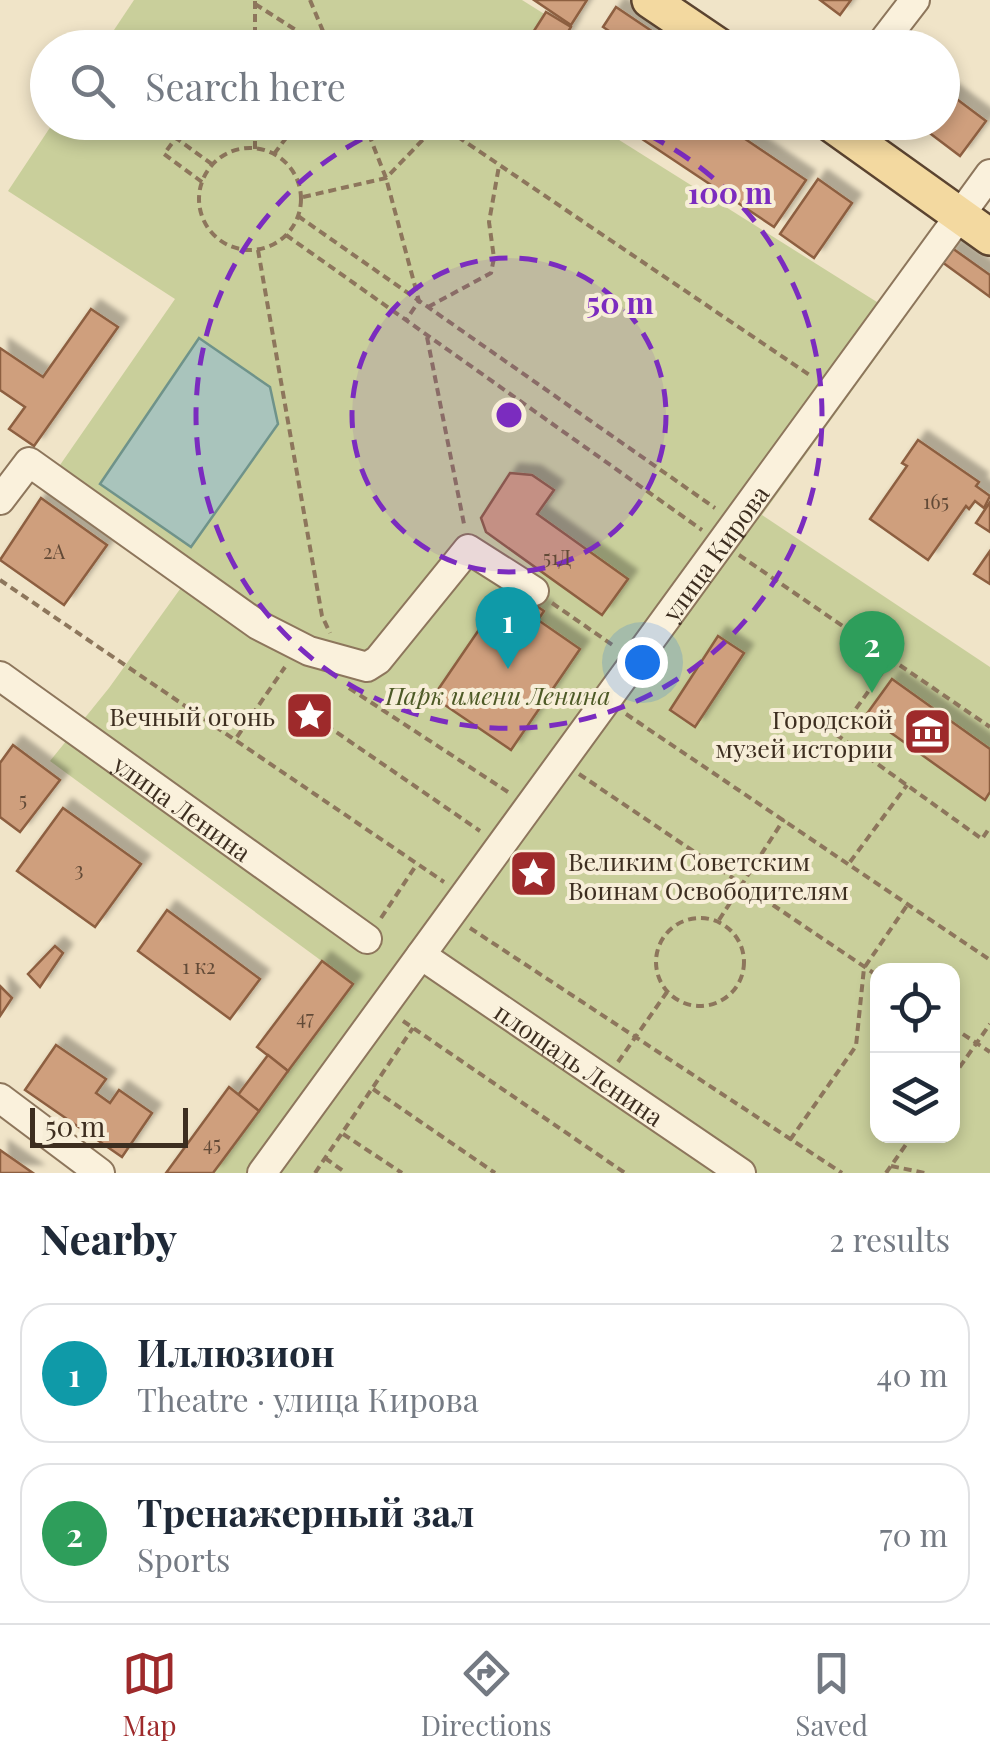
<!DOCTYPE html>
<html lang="en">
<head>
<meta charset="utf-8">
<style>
  :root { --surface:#fff; --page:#f2f2f3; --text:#1f2937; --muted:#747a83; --line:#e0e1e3; --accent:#9e2a2b }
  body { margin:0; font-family:"Playfair Display",serif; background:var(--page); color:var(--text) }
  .controls { position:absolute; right:30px; bottom:30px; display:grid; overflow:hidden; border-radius:20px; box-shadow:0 5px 15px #0003 }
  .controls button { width:90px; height:90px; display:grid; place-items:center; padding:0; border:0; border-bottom:2px solid var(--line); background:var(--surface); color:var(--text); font:50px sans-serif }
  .scale { position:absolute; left:30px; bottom:25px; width:158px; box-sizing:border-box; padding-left:10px; border:5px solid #3d2e20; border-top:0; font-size:28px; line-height:35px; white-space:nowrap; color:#3d2e20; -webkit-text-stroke:8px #f7eed8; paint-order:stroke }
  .you { position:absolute; left:642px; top:662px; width:35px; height:35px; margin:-25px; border:8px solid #fff; border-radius:50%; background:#1a73e8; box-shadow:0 0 0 15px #1a73e833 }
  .badge { display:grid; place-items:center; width:65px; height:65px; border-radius:50%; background:var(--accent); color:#fff; font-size:32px; font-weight:700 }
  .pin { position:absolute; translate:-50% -82px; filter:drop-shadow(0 2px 5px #0008) }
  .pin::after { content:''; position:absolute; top:52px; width:35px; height:30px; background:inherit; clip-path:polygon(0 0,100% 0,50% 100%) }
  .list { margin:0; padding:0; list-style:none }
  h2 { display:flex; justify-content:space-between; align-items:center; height:130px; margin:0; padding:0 40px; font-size:42px }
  h2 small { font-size:32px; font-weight:400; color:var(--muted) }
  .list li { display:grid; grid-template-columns:65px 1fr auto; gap:30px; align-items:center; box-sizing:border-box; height:140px; margin:0 20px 20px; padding:0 20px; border:2px solid var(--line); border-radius:30px }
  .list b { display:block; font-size:38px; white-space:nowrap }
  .list p { margin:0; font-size:32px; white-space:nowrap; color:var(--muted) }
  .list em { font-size:32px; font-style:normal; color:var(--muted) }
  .icon { flex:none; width:55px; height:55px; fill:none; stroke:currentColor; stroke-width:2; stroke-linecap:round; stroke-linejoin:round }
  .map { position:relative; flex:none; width:990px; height:1173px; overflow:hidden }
  .search { position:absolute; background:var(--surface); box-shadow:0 5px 15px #0003; left:30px; right:30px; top:30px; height:110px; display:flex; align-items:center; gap:25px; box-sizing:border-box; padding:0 35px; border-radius:55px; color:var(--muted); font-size:38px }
  .sheet { height:450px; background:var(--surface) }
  nav { display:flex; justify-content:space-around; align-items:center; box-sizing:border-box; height:140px; border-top:2px solid var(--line); background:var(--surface); font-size:28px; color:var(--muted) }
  nav a { display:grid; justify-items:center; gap:5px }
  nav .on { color:var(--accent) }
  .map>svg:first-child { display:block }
  .green { fill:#c9cf9b; fill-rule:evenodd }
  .water { fill:#a9c4bc; stroke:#6f938a; stroke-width:2.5 }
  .building { fill:#cf9f7d; stroke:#8d5f41; stroke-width:2.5; filter:url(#shadow) }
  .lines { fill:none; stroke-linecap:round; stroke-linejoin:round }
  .minor-casing { stroke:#8d765c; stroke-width:32 }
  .major-casing { stroke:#5b4430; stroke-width:40 }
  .path { stroke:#8d765c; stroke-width:4; stroke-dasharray:8 5; stroke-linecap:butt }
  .minor { stroke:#faf1dc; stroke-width:28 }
  .major { stroke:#f3d9a0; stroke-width:35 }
  .ring { fill:none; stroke:#7b2cbf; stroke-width:5; stroke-dasharray:18 12 }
  .labels { text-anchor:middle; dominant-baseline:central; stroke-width:8; stroke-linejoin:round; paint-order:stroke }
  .number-label { font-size:20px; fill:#624a37 }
  .street-label { font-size:25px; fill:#3d2e20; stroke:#f7eed8 }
  .park-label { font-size:25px; font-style:italic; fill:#4d5a26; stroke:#f7eed8 }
  .poi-label { font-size:25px; fill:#3d2e20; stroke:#f7eed8; text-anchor:end }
  .centre { fill:#7b2cbf; stroke:#f7eed8; stroke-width:5 }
  .ring-label { font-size:30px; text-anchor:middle; font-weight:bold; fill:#7b2cbf; stroke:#f7eed8; stroke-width:8; stroke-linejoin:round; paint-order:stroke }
</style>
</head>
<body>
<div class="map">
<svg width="990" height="1173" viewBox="0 0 990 1173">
  <defs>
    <filter id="shadow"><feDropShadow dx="9" dy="-9" stdDeviation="2.5" flood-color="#0004"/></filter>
  </defs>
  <rect width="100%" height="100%" fill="#f0e4c8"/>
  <g class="green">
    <path d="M 134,0 L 522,0 L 597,47 L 102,48 Z"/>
    <path d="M 53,123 L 614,123 L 608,133 L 904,319 L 762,515 L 990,667 L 990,1173 L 214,1173 L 353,984 L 50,761 L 109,688 L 198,564 L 60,465 L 175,299 L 8,191 ZM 878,971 L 952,971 L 952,1136 L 878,1136 Z"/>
  </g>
  <path class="water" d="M 199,338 L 270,387 L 278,424 L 191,547 L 100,484 Z"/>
  <g class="building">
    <path d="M 534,0 L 587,0 L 571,25 Z"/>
    <path d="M 820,0 L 851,0 L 840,15 Z"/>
    <path d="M 616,7 L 677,48 L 635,48 L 603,27 Z"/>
    <path d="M 546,12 L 571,27 L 558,48 L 529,48 L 525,45 Z"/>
    <path d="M 942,88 L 986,121 L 960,156 L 915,122 L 942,122 Z"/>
    <path d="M 636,122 L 720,122 L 806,180 L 774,227 L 630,131 Z"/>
    <path d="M 818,179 L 852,203 L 814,258 L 780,234 Z"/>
    <path d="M 952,248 L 990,275 L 990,297 L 942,262 Z"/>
    <path d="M 91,309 L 118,327 L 34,446 L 9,429 L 25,407 L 0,390 L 0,348 L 43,377 Z"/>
    <path d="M 918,440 L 979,482 L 976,486 L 990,496 L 984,508 L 975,501 L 969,509 L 966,506 L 928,560 L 870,519 L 907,466 L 902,463 Z"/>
    <path d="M 510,473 L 532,475 L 554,490 L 537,514 L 628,579 L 602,615 L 486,532 L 481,518 Z"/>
    <path d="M 41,498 L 107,545 L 64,605 L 0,560 Z"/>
    <path d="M 990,502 L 990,532 L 976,523 Z"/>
    <path d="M 990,551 L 990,584 L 974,574 Z"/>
    <path d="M 516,592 L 544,611 L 538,620 L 580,649 L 511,750 L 433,697 L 502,596 L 510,601 Z"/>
    <path d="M 718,636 L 744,653 L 695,727 L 670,710 Z"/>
    <path d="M 892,679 L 990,749 L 990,792 L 985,800 L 866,715 Z"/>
    <path d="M 13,745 L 60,780 L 20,832 L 0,817 L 0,763 Z"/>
    <path d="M 63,808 L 141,864 L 95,927 L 17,871 Z"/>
    <path d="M 167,910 L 260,979 L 230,1019 L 138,951 Z"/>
    <path d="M 55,946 L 63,953 L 40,987 L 28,974 Z"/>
    <path d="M 322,961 L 353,984 L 288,1071 L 257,1047 Z"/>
    <path d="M 0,986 L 12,998 L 0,1016 Z"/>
    <path d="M 56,1045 L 106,1079 L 96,1093 L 110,1103 L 119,1090 L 152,1113 L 122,1157 L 25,1090 Z"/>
    <path d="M 268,1055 L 288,1071 L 259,1111 L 238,1095 Z"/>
    <path d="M 229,1087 L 259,1111 L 213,1173 L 166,1173 Z"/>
    <path d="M 0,1150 L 33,1173 L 0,1173 Z"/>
  </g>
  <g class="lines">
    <defs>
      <g id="minor">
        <path d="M 878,48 L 915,0"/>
        <path d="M 0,500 L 29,462 L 258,625 L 309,651 L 367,667 L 378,660 L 468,549 L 534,591"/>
        <path id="s1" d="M 0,676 L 367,939"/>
        <path id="s2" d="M 421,955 L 741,1173"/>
        <path d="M 0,1098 L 100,1173"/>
        <path id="s3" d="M 262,1173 L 990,174"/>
      </g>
      <g id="major">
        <path d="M 650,0 L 721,48"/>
        <path d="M 829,122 L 990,237"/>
      </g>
    </defs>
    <use href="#minor" class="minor-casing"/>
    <use href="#major" class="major-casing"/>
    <g class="path">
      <path d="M 310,0 L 330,48"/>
      <path d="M 255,4 L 324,48"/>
      <path d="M 255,48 L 255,0"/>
      <path d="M 364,122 L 386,178 L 419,301 L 406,320"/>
      <path d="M 436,122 L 811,376"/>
      <circle cx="250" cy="199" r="51"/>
      <path d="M 255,149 L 255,122"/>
      <path d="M 274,154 L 298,122"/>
      <path d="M 202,182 L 164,154 L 176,138 L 213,165"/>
      <path d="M 303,197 L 386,178 L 438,124"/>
      <path d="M 298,216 L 715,508"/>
      <path d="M 286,235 L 702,530"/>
      <path d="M 258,250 L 322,616 L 330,633"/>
      <path d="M 428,307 L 491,273 L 494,258 L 489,222 L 499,166"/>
      <path d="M 427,337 L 464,524"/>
      <path d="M 739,555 L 990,727"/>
      <path d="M 0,580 L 444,882"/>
      <path d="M 552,603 L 614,646"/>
      <path d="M 891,660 L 837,735 L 982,839 L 990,827"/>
      <path d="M 349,688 L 508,792"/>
      <path d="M 626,714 L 990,960"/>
      <path d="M 326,725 L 480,831"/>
      <path d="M 237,737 L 285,667"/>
      <path d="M 579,774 L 878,976"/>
      <path d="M 850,862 L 907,785"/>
      <circle cx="700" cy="962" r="44"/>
      <path d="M 381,918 L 417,864"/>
      <path d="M 719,920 L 784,819"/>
      <path d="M 470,928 L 842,1173"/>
      <path d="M 403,1021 L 625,1173"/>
      <path d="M 952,1027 L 990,1052"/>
      <path d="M 618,1062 L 667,992"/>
      <path d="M 952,1078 L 990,1024"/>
      <path d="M 373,1089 L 495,1173"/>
      <path d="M 343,1134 L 402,1173"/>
      <path d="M 790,1140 L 856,1046 L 864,968 L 908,904"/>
      <path d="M 325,1158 L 346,1173"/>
      <path d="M 891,1166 L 925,1173"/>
      <path d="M 315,1173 L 413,1028"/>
      <path d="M 886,1173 L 912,1136"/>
    </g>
    <use href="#minor" class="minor"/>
    <use href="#major" class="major"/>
  </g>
  <circle cx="509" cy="415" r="157" fill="#7b2cbf" fill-opacity=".12"/>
  <g class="ring">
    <circle cx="509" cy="415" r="157"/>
    <path d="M621 123A313 313 0 1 1 397 123"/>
  </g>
  <defs>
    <symbol id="sight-square" viewBox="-11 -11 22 22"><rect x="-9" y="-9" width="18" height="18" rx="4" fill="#9e2a2b" stroke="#f7eed8"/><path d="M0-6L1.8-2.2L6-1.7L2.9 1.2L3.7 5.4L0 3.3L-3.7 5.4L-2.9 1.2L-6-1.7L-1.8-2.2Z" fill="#fff"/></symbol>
    <symbol id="museum-square" viewBox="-11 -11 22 22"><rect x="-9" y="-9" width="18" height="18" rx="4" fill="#9e2a2b" stroke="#f7eed8"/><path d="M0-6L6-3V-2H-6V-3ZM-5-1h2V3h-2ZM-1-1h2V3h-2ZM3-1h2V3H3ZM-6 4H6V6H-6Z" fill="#fff"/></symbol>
  </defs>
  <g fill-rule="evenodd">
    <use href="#sight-square" x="282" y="688" width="55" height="55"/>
    <use href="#museum-square" x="900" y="704" width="55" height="55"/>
    <use href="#sight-square" x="506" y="846" width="55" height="55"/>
  </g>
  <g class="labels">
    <g class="number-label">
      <text x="936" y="500">165</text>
      <text x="54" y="550">2А</text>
      <text x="557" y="556">51Д</text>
      <text x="23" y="798">5</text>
      <text x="79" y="868">3</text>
      <text x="199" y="965">1 к2</text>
      <text x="305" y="1016">47</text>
      <text x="212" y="1142">45</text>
    </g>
    <g class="street-label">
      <text stroke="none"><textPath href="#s3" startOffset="768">улица Кирова</textPath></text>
      <text stroke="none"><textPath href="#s1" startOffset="225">улица Ленина</textPath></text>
      <text stroke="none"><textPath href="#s2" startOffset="192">площадь Ленина</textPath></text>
    </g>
    <g class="park-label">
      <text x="498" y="694">Парк имени Ленина</text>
    </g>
    <g class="poi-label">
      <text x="275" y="715">Вечный огонь</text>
      <text x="893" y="718">Городской<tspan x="893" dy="29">музей истории</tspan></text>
      <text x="568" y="860" text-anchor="start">Великим Советским<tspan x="568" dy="29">Воинам Освободителям</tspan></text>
    </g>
  </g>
  <circle cx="509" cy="415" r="15" class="centre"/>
  <g class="ring-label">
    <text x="730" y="204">100 m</text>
    <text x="620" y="314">50 m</text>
  </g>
</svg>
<div class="controls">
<button><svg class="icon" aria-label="locate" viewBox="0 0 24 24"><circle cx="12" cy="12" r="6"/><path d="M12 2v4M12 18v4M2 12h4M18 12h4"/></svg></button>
<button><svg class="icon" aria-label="layers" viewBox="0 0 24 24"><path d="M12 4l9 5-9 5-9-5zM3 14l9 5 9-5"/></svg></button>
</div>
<div class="scale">50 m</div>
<div class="you"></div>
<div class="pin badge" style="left:508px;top:669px;background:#0f9aa8">1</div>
<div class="pin badge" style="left:872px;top:693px;background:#2e9e5b">2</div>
<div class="search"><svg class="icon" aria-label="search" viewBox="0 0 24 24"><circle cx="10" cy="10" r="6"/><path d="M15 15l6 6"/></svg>Search here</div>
</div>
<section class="sheet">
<h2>Nearby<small>2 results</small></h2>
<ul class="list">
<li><span class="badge" style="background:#0f9aa8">1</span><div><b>Иллюзион</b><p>Theatre · улица Кирова</p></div><em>40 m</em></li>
<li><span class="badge" style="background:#2e9e5b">2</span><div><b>Тренажерный зал</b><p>Sports</p></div><em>70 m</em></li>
</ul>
</section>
<nav>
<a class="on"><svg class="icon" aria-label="map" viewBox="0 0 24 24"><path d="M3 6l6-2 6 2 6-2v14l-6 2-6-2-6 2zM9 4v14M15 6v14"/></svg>Map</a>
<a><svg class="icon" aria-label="directions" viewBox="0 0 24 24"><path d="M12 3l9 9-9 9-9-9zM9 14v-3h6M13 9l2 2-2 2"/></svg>Directions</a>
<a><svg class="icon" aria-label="saved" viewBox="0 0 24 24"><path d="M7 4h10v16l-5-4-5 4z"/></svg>Saved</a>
</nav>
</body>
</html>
